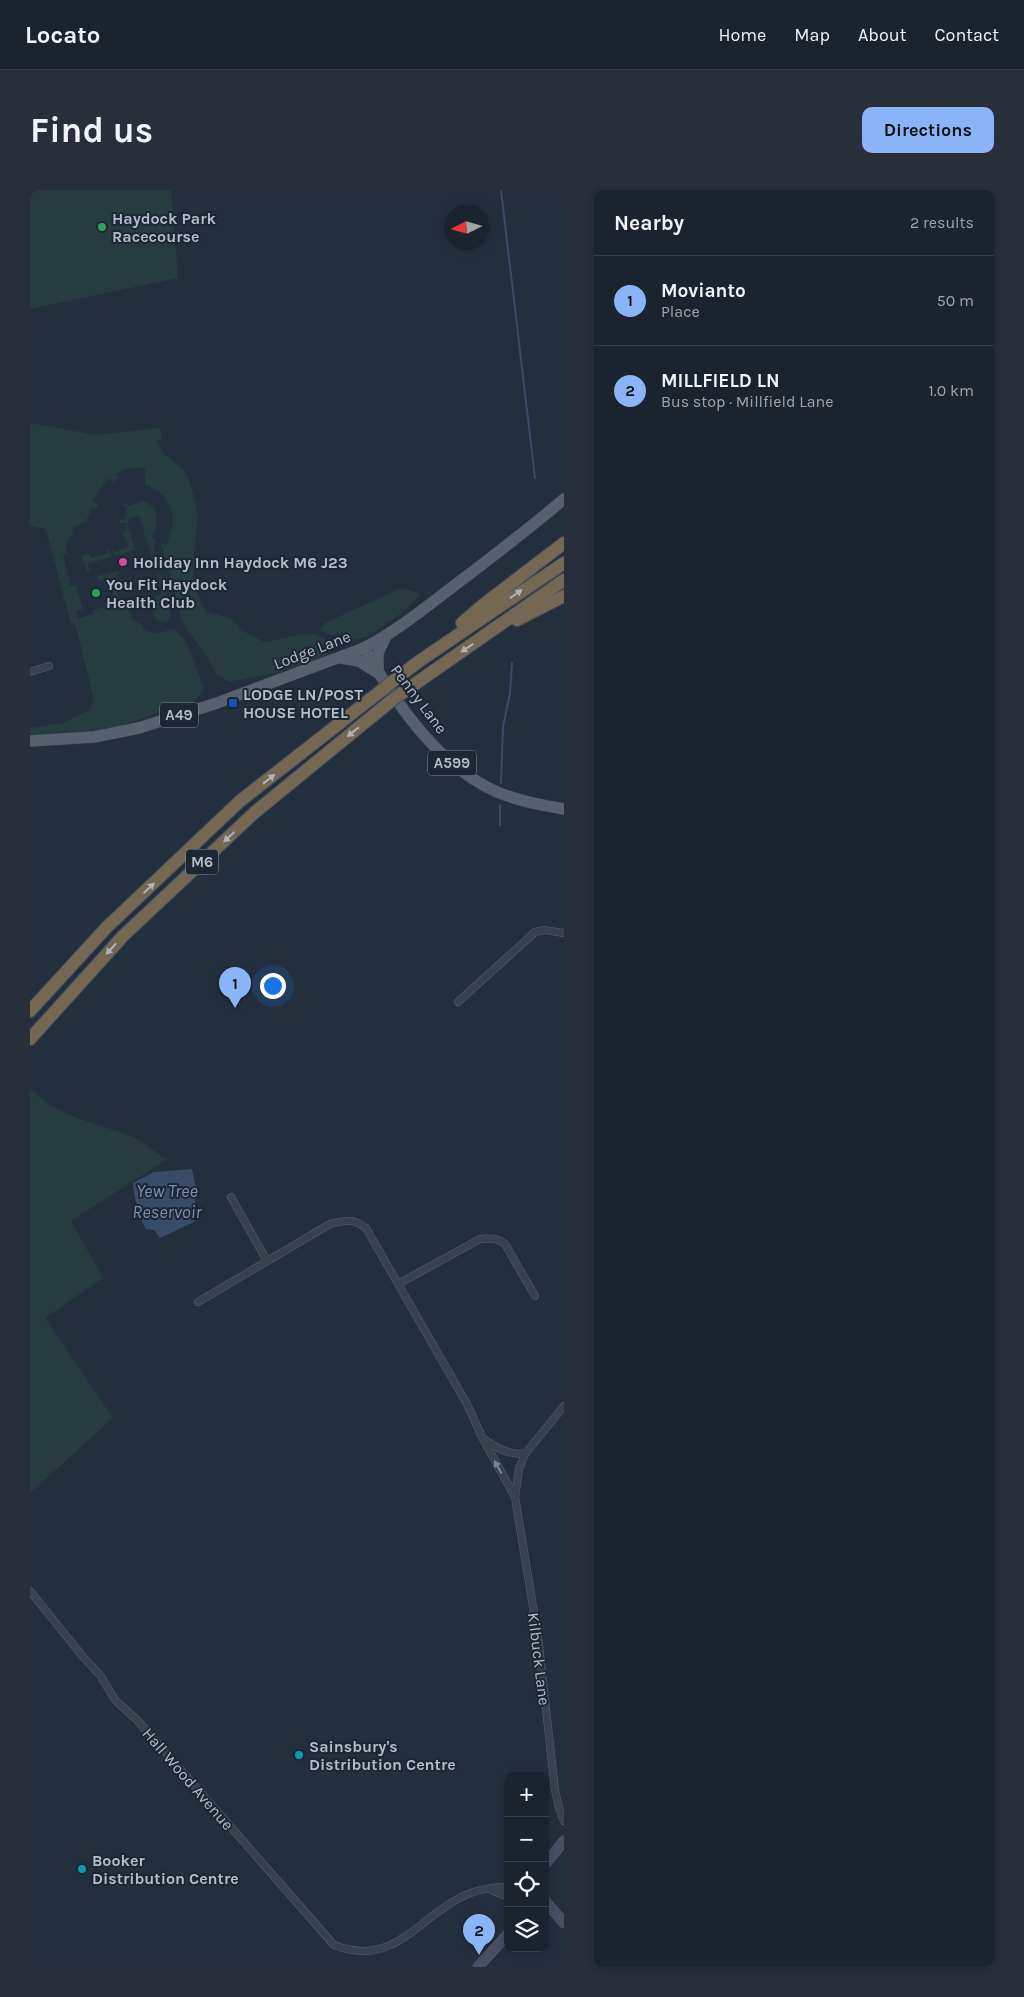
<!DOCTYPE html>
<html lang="en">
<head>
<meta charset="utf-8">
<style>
  :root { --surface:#1b232e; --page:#282f3a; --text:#f1f3f6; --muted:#a0a4aa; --line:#39404a; --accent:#8ab4f8 }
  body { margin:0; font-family:Karla,sans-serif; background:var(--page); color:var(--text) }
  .controls { position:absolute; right:15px; bottom:15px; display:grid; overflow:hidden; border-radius:10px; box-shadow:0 2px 8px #0003 }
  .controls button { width:45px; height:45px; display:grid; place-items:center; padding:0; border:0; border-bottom:1px solid var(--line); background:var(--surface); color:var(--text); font:25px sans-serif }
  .compass { position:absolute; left:414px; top:15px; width:45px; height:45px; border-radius:50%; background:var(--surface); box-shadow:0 2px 8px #0003; rotate:265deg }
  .you { position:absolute; left:242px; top:795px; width:18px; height:18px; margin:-12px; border:4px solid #fff; border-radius:50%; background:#1a73e8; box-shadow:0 0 0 8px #1a73e833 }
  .badge { display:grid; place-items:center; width:32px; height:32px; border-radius:50%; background:var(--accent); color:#111; font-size:16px; font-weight:700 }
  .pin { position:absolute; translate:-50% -41px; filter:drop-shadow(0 1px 2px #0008) }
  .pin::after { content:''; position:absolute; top:26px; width:18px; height:15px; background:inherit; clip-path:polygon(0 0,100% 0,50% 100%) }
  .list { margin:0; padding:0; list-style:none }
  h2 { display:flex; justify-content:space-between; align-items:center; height:65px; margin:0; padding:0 20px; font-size:21px }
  h2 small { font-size:16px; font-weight:400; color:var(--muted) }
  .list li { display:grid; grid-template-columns:32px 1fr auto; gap:15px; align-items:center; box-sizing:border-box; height:90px; padding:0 20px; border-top:1px solid var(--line) }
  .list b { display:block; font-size:19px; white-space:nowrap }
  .list p { margin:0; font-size:16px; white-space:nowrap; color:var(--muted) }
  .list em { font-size:16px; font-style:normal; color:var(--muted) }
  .icon { flex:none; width:28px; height:28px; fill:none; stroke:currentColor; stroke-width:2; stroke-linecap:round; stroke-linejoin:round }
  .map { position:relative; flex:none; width:534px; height:1777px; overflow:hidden; border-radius:10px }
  header { display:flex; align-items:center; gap:30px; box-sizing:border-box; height:70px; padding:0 25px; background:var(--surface); border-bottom:1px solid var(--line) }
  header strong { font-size:24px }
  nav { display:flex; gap:28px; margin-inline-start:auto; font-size:18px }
  .intro { display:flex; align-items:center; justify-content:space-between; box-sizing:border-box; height:120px; padding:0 30px }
  h1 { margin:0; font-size:35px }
  .button { padding:12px 22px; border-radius:10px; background:var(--accent); color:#111; font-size:18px; font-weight:700 }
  main { display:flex; gap:30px; padding:0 30px }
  aside { flex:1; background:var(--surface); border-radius:10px; box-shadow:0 2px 8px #0003 }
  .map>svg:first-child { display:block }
  .green { fill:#263c3f }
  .water { fill:#394c67 }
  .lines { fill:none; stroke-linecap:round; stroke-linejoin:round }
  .stream { stroke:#394c67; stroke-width:2 }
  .street-casing { stroke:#565f6c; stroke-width:8 }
  .secondary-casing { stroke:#565f6c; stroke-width:11 }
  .primary-casing { stroke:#414a57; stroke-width:12 }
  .highway-casing { stroke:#434c59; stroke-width:14 }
  .street { stroke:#38414e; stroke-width:7 }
  .secondary { stroke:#465061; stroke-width:10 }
  .primary { stroke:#56606e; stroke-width:11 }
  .highway { stroke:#746855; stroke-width:12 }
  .highway-bridge-casing { stroke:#434c59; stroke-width:14; stroke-linecap:butt }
  .highway-bridge { stroke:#746855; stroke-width:12 }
  .oneway { fill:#aeb4bd }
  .oneway2 { fill:#7c8592 }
  .leisure-dot { fill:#2e9e5b; stroke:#1d2633; stroke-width:2 }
  .hotel-dot { fill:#d1479c; stroke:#1d2633; stroke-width:2 }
  .transit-dot { fill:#1a4fb4; stroke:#1d2633; stroke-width:2 }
  .culture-dot { fill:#0f9aa8; stroke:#1d2633; stroke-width:2 }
  .labels { text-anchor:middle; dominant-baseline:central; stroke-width:4; stroke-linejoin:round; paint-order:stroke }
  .shield { fill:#1d2633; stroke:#878f9c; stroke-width:1 }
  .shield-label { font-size:15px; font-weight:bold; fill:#b4bcc9 }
  .poi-label { font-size:16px; font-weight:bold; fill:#b4bcc9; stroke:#1d2633; text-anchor:start }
  .street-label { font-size:16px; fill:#b4bcc9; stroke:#1d2633 }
  .water-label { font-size:18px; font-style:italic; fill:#7c92b1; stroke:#1d2633 }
</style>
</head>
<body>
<header>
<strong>Locato</strong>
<nav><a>Home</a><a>Map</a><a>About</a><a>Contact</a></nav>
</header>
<div class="intro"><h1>Find us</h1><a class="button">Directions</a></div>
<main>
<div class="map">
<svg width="534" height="1777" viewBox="0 0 534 1777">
  <rect width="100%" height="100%" fill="#242f3e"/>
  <g class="green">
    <path d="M 0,0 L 141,0 L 148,88 L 0,119 Z"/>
    <path d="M 0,233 L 66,245 L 130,238 L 132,249 L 127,251 L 134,264 L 154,280 L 159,290 L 166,315 L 167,329 L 163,388 L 172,416 L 177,422 L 200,428 L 213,441 L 234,452 L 270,445 L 283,444 L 297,449 L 300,456 L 296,466 L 249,482 L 199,492 L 186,484 L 179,470 L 153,433 L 131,353 L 136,355 C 149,329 144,305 115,295 L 115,277 L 96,279 L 86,284 L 88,288 L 83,292 L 80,288 L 68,301 L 63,312 L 68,314 L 67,319 L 62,318 L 56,331 L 42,339 L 44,344 C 36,349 35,356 37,364 L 33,365 L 40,396 L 46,395 L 53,419 L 46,421 L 48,429 L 63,424 L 63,420 L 86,414 L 79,390 L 72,391 L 68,390 L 67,386 L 88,381 L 89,383 L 86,384 L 87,389 L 86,390 L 90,412 L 100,421 L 102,430 C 111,431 115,443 124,443 C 130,443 138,440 145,439 L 157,453 L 174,498 L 166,510 L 78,540 L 0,549 L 0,538 L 33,533 L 60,520 L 64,509 L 45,433 L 41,434 L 16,339 L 0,336 Z"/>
    <path d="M 112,311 C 130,315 129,334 122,347 L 125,349 L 123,371 L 109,326 L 98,329 L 99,332 L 97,333 L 105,360 L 84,366 L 81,357 L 82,357 L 84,362 L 98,357 L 92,342 L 97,341 L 96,333 L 90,333 L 89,330 L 95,329 L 97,317 L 93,315 L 95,312 L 99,316 Z"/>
    <path d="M 77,358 L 79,358 L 81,367 L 58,374 L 60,382 L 57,383 L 52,366 L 59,364 L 61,368 L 78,363 Z"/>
    <path d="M 126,381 L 133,389 L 141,424 L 138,431 L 131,432 L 126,430 L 120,411 L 125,409 L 125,406 L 132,403 Z"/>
    <path d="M 369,399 L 380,400 L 390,404 L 373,422 L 337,447 L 320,450 L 310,444 L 300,445 L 290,440 L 295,433 Z"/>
    <path d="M 0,899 C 31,929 63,931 101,946 C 113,951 125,962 136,970 L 41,1031 L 73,1088 L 15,1128 L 83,1228 L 0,1303 Z"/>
  </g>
  <path class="water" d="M 162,979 L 166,999 L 164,1032 L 130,1048 L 124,1040 L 116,1039 C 109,1027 104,1007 103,993 L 124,982 Z"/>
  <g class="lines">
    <g class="stream">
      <path d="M 471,0 L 505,288"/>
      <path d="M 471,593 L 473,537 L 480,503 L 482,473"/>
      <path d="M 470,635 L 470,615"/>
    </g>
    <defs>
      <g id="street">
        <path d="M 0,482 L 19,476"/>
        <path d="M 428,812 L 505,742 L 514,740 L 534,743"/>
        <path d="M 201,1007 L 237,1071"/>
        <path d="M 368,1094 L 450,1049 C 459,1048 468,1048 475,1054 L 505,1106"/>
        <path d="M 168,1112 L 300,1034 C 316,1030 322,1028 336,1038 L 437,1214 L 452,1247 L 485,1307"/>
        <path d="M 534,1216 L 495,1264 L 489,1279 L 485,1307 L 508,1447 L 525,1600 L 529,1618 L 534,1631"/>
        <path d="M 454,1249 C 468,1259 477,1264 495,1264"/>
        <path d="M 0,1401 L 54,1468 L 70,1485 L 85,1510 L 108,1531 L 304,1755 C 361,1777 383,1734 426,1710 C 441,1701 461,1697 478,1697"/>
        <path d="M 461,1700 L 478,1707"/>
      </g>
      <g id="secondary">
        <path d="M 515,1674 L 534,1651"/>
        <path d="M 515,1711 L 534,1733"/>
        <path d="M 448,1777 L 478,1744"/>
      </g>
      <g id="primary">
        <path d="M 334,458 C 365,512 408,576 467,602 C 489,611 511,615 534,619"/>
        <path d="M 311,468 L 329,471 L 346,482"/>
        <path d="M 348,480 L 348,463 L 356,446"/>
        <path d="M 0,551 L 64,547 L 109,538 L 187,513 L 334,458 C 367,441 396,417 425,395 C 462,367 499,339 534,309"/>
      </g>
      <g id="highway">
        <path d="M 487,430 L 534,406"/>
        <path d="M 432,433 L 453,415 L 534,353"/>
        <path d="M 363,491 L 388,472 L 534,373"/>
        <path d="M 372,503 L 534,390"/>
        <path d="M 0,821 L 77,737 L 210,611 L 352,500"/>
        <path d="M 0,849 L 93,746 L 224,623 L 361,511"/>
      </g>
    </defs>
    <use href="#street" class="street-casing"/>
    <use href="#secondary" class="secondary-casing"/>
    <use href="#primary" class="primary-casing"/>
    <use href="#highway" class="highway-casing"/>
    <use href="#street" class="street"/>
    <use href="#secondary" class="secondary"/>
    <use href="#primary" class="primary"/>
    <use href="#highway" class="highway"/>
    <defs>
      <g id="highway-bridge">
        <path d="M 352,500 L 363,491"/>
        <path d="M 361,511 L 372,503"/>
      </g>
    </defs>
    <use href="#highway-bridge" class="highway-bridge-casing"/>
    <use href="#highway-bridge" class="highway-bridge"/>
  </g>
  <defs><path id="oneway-solid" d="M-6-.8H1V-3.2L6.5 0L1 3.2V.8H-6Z" transform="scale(1.25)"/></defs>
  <g class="oneway">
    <use href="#oneway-solid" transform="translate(486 404) rotate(-35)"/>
    <use href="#oneway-solid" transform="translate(437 458) rotate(146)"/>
    <use href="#oneway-solid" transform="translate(323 542) rotate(141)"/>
    <use href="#oneway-solid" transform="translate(239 589) rotate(-38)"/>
    <use href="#oneway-solid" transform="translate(199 647) rotate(137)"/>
    <use href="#oneway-solid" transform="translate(119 698) rotate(-43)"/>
    <use href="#oneway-solid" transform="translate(81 759) rotate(132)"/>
  </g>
  <use class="oneway2" href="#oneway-solid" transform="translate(468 1277) rotate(-119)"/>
  <g class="leisure-dot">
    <circle cx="72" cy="37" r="5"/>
    <circle cx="66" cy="403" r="5"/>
  </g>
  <circle class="hotel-dot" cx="93" cy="372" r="5"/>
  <rect class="transit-dot" x="198" y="508" width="10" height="10" rx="2.5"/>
  <g class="culture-dot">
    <circle cx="269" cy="1565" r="5"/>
    <circle cx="52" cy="1679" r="5"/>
  </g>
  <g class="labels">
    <g class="shield">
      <rect x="130" y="512.5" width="38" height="25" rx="4"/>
      <rect x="398" y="560.5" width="48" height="25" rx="4"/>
      <rect x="156" y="659.5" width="32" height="25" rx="4"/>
    </g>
    <g class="shield-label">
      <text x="149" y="525">A49</text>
      <text x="422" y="573">A599</text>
      <text x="172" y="672">M6</text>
    </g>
    <g class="poi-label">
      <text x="82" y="28">Haydock Park<tspan x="82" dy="18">Racecourse</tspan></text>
      <text x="103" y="372">Holiday Inn Haydock M6 J23</text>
      <text x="76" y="394">You Fit Haydock<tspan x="76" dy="18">Health Club</tspan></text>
      <text x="213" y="504">LODGE LN/POST<tspan x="213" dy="18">HOUSE HOTEL</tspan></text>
      <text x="279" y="1556">Sainsbury's<tspan x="279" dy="18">Distribution Centre</tspan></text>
      <text x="62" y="1670">Booker<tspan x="62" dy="18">Distribution Centre</tspan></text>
    </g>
    <g class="street-label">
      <text transform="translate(282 460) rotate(-21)">Lodge Lane</text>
      <text transform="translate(389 509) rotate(53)">Penny Lane</text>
      <text transform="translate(509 1469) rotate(83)">Kilbuck Lane</text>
      <text transform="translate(158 1589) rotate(49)">Hall Wood Avenue</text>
    </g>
    <g class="water-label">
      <text x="137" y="1001">Yew Tree<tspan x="137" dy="21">Reservoir</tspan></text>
    </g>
  </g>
</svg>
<div class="controls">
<button>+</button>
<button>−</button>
<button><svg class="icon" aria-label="locate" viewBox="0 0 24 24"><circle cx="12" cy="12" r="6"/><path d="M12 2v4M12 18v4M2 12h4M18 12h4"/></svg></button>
<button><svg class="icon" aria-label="layers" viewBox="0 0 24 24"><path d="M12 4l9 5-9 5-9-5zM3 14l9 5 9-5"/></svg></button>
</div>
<svg class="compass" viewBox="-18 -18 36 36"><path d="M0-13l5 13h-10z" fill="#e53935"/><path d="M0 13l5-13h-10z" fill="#a0a4aa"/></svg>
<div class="you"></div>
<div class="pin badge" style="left:205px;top:818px">1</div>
<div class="pin badge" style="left:449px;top:1765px">2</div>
</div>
<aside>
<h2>Nearby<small>2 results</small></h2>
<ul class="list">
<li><span class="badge">1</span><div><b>Movianto</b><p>Place</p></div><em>50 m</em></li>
<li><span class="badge">2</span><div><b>MILLFIELD LN</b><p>Bus stop · Millfield Lane</p></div><em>1.0 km</em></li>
</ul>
</aside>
</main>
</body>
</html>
